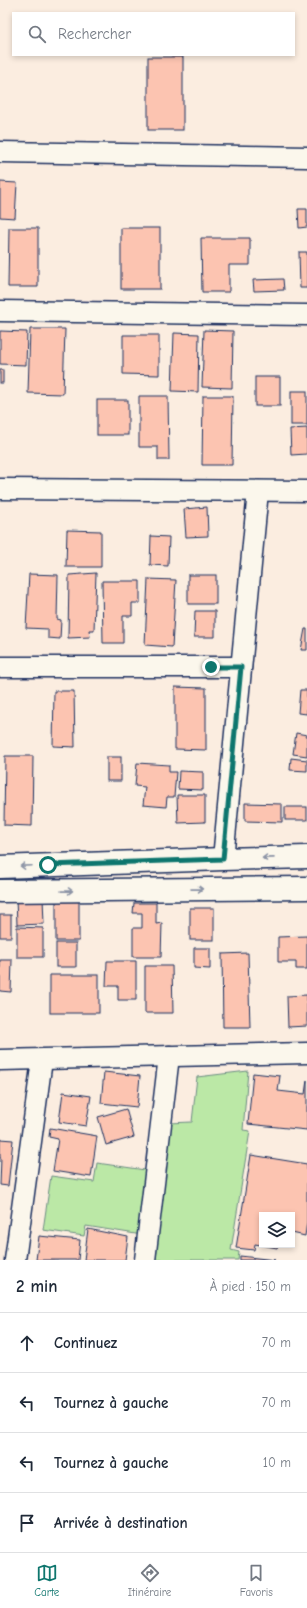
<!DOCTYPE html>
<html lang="fr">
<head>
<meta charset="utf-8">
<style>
  :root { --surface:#fff; --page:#f2f2f3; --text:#1f2937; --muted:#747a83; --line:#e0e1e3; --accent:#0f766e }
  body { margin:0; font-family:"Comic Neue",sans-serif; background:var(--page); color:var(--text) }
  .controls { position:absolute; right:12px; bottom:12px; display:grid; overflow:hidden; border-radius:0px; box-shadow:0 2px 6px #0003 }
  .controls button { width:36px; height:36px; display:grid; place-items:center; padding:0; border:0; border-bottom:1px solid var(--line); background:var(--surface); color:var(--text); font:20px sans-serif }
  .stop { position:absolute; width:12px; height:12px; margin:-9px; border:3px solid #0f766e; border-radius:50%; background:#fff }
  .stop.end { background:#0f766e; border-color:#fff; box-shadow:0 1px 4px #0008 }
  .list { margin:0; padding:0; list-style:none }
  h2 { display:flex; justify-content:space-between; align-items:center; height:52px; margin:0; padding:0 16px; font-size:17px }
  h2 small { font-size:13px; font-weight:400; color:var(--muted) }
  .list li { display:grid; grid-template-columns:26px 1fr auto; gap:12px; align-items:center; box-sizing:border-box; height:60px; padding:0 16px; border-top:1px solid var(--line) }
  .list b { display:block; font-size:15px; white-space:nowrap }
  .list em { font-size:13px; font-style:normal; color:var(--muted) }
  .icon { flex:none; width:22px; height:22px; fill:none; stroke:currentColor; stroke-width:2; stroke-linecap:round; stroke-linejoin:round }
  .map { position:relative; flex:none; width:307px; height:1260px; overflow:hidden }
  .search { position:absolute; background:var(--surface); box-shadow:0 2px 6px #0003; left:12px; right:12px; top:12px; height:44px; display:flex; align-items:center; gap:10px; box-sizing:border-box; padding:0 14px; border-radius:0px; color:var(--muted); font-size:15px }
  .sheet { height:292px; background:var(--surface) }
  nav { display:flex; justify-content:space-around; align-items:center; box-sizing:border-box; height:56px; border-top:1px solid var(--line); background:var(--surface); font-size:11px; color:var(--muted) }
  nav a { display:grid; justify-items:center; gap:2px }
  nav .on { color:var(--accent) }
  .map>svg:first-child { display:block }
  .green { fill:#bbe8a6; stroke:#6b8c82 }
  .building { fill:#fcc4b1; stroke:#1b2f5e }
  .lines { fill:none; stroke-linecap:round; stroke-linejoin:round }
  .street-casing { stroke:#1b2f5e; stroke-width:23 }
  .secondary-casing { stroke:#1b2f5e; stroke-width:25 }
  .street { stroke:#fbf7ec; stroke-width:20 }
  .secondary { stroke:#fbf7ec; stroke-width:22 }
  .oneway { stroke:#8b93a5 }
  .route { stroke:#0f766e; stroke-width:5 }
</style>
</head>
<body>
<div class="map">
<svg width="307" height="1260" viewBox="0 0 307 1260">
  <rect width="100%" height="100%" fill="#fbede0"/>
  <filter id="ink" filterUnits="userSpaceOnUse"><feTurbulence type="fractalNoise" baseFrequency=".025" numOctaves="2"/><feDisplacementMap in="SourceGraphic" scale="8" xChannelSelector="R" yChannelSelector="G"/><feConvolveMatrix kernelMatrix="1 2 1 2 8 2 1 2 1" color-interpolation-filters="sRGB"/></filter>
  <g filter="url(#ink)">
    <g class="green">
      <path d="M 248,1071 L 243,1130 L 250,1131 L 231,1250 L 239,1252 L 238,1260 L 156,1260 L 169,1123 L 192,1122 L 197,1077 Z"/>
      <path d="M 97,1163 L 152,1171 L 142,1235 L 86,1226 L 84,1236 L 43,1230 L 51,1176 L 94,1182 Z"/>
    </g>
    <g class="building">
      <rect x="148" y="57" width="35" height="73"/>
      <path d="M 0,182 L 17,183 L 15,218 L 0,217 Z"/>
      <path d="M 298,209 L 307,209 L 307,227 L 299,228 Z"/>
      <path d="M 9,228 L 38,228 L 38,287 L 8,287 Z"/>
      <rect x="121" y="228" width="39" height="61"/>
      <path d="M 201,238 L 250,238 L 250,265 L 229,265 L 229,292 L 202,292 Z"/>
      <path d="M 299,252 L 307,252 L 307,288 L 300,288 Z"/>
      <path d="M 283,279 L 284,290 L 254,291 L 253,280 Z"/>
      <path d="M 30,329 L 65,329 L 63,394 L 28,393 Z"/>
      <path d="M 204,330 L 233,331 L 232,388 L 202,387 Z"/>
      <path d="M 0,331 L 27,332 L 26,365 L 0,364 Z"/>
      <path d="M 174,333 L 199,334 L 198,392 L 172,391 Z"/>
      <path d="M 123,335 L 159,335 L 159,375 L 123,374 Z"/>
      <rect x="0" y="370" width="3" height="13"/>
      <rect x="255" y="377" width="25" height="29"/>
      <rect x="291" y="391" width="16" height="34"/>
      <path d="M 139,396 L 168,396 L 169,460 L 158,460 L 158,447 L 139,447 Z"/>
      <path d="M 203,396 L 233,396 L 232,465 L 202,465 Z"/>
      <rect x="97" y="400" width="31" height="35"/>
      <path d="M 307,428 L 307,454 L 291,455 L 290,429 Z"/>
      <path d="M 207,507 L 208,536 L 186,537 L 184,509 Z"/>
      <path d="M 67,530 L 101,531 L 101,567 L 66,567 Z"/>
      <path d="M 151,536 L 169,537 L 168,566 L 150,565 Z"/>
      <path d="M 96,573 L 94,630 L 89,630 L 90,637 L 68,638 L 69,575 Z"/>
      <path d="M 29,574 L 58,575 L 57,619 L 61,620 L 60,639 L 48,638 L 48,629 L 26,628 Z"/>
      <rect x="188" y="575" width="28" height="29"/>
      <path d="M 148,579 L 176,580 L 172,647 L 145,645 Z"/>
      <path d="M 102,581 L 140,581 L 140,603 L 132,603 L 132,616 L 123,616 L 123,643 L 103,643 Z"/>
      <path d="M 195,611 L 215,611 L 215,637 L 194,637 Z"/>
      <path d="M 305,629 L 307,629 L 307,650 L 301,650 Z"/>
      <path d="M 175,687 L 206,688 L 206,750 L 175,749 Z"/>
      <path d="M 300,690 L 307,690 L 307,714 L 298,713 Z"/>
      <path d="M 54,691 L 74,691 L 75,747 L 53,746 Z"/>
      <path d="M 296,733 L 307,735 L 307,756 L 293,754 Z"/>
      <path d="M 5,756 L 33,756 L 32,826 L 4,825 Z"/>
      <rect x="107" y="757" width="14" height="24"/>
      <path d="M 291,758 L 307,760 L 307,771 L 290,770 Z"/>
      <path d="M 137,763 L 169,765 L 169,772 L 176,772 L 174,797 L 167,797 L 166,807 L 143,805 L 145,787 L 135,786 Z"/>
      <path d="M 179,771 L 203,772 L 203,790 L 178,789 Z"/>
      <path d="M 177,795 L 205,795 L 205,822 L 178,823 Z"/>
      <path d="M 245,803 L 282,804 L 282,822 L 245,821 Z"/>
      <rect x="285" y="807" width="22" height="13"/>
      <path d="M 16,898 L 43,898 L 44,924 L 17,925 Z"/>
      <rect x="56" y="900" width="23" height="41"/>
      <path d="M 134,903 L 156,903 L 156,924 L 162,923 L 161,957 L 133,957 L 133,928 L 142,928 L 142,913 L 133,913 Z"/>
      <rect x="190" y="908" width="24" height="32"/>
      <rect x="0" y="915" width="11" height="22"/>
      <path d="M 17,927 L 43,928 L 43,957 L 17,957 Z"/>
      <path d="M 307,936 L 307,969 L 296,969 L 296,962 L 278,962 L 278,937 Z"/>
      <rect x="56" y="943" width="20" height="24"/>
      <path d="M 194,948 L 210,948 L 210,969 L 194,968 Z"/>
      <path d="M 248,953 L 250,1027 L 223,1027 L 222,954 Z"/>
      <path d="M 0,960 L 12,960 L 11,992 L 0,991 Z"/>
      <path d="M 107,961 L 136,961 L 136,1000 L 118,1000 L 118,986 L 106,986 Z"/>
      <path d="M 145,966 L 172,966 L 173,1013 L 145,1013 Z"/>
      <rect x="50" y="975" width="49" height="38"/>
      <path d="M 307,995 L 307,1026 L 288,1027 L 287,996 Z"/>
      <path d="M 104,1072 L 140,1076 L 137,1107 L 101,1103 Z"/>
      <path d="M 253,1073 L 280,1076 L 278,1091 L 305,1094 L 307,1080 L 307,1130 L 248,1124 Z"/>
      <path d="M 63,1092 L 91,1096 L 86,1126 L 59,1122 Z"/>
      <path d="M 126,1109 L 134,1137 L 106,1145 L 98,1117 Z"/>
      <path d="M 50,1128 L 97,1136 L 91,1177 L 53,1171 L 58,1139 L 49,1137 Z"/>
      <path d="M 0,1139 L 13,1140 L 8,1186 L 0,1185 L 1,1158 L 0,1158 Z"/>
      <path d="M 251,1155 L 307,1164 L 307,1222 L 305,1236 L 292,1233 L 292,1215 L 262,1215 L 262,1245 L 278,1245 L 277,1248 L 255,1244 L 254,1250 L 236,1248 Z"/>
      <path d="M 88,1229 L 128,1237 L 125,1260 L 84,1260 Z"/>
      <path d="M 39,1236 L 80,1240 L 78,1260 L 36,1260 Z"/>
      <path d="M 240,1256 L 275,1260 L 240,1260 Z"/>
    </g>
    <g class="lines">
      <defs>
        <g id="street">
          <path d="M 0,152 L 307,157"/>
          <path d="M 0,311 L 307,315"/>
          <path d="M 0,489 L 307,491"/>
          <path d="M 0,667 L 241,667"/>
          <path d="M 223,859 L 258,491"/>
          <path d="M 0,1060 L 307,1053"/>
          <path d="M 15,1260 L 42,1060"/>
          <path d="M 145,1260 L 169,1056"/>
        </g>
        <g id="secondary">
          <path d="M 0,867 L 223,859 L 307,857"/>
          <path d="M 0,891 L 307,888"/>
        </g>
      </defs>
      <use href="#street" class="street-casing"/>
      <use href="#secondary" class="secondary-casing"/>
      <use href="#street" class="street"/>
      <use href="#secondary" class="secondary"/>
    </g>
    <defs><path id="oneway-shaft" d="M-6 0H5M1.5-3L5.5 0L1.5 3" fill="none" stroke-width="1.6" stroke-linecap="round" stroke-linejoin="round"/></defs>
    <g class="oneway">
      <use href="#oneway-shaft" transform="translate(268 858) rotate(179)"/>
      <use href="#oneway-shaft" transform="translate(26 866) rotate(178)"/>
      <use href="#oneway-shaft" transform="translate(197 889) rotate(-1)"/>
      <use href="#oneway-shaft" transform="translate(67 891) rotate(-1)"/>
    </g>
  </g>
  <g class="lines" filter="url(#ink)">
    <path class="route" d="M 48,865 L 223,859 L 241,667 L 211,667"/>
  </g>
</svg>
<div class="controls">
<button><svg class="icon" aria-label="layers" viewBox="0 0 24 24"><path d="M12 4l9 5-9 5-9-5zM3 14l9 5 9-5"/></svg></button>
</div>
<div class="stop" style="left:48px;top:865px"></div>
<div class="stop end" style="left:211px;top:667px"></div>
<div class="search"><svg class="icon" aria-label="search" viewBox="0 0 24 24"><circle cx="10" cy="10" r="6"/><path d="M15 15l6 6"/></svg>Rechercher</div>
</div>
<section class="sheet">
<h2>2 min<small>À pied · 150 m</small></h2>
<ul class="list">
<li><svg class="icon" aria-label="ahead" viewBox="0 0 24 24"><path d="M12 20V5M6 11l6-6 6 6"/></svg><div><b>Continuez</b></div><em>70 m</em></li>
<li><svg class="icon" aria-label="left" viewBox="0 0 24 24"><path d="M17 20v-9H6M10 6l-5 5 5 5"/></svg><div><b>Tournez à gauche</b></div><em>70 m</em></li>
<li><svg class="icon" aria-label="left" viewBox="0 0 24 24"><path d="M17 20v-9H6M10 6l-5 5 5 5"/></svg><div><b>Tournez à gauche</b></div><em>10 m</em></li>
<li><svg class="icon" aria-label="arrive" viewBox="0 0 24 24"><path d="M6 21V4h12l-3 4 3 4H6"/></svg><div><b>Arrivée à destination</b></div></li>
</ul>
</section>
<nav>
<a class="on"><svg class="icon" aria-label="map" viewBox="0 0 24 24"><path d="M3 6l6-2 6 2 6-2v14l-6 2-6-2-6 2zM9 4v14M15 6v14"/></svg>Carte</a>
<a><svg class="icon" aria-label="directions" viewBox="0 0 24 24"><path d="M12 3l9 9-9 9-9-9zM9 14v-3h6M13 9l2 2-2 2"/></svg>Itinéraire</a>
<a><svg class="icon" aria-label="saved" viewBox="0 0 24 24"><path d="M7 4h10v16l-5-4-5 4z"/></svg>Favoris</a>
</nav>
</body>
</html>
